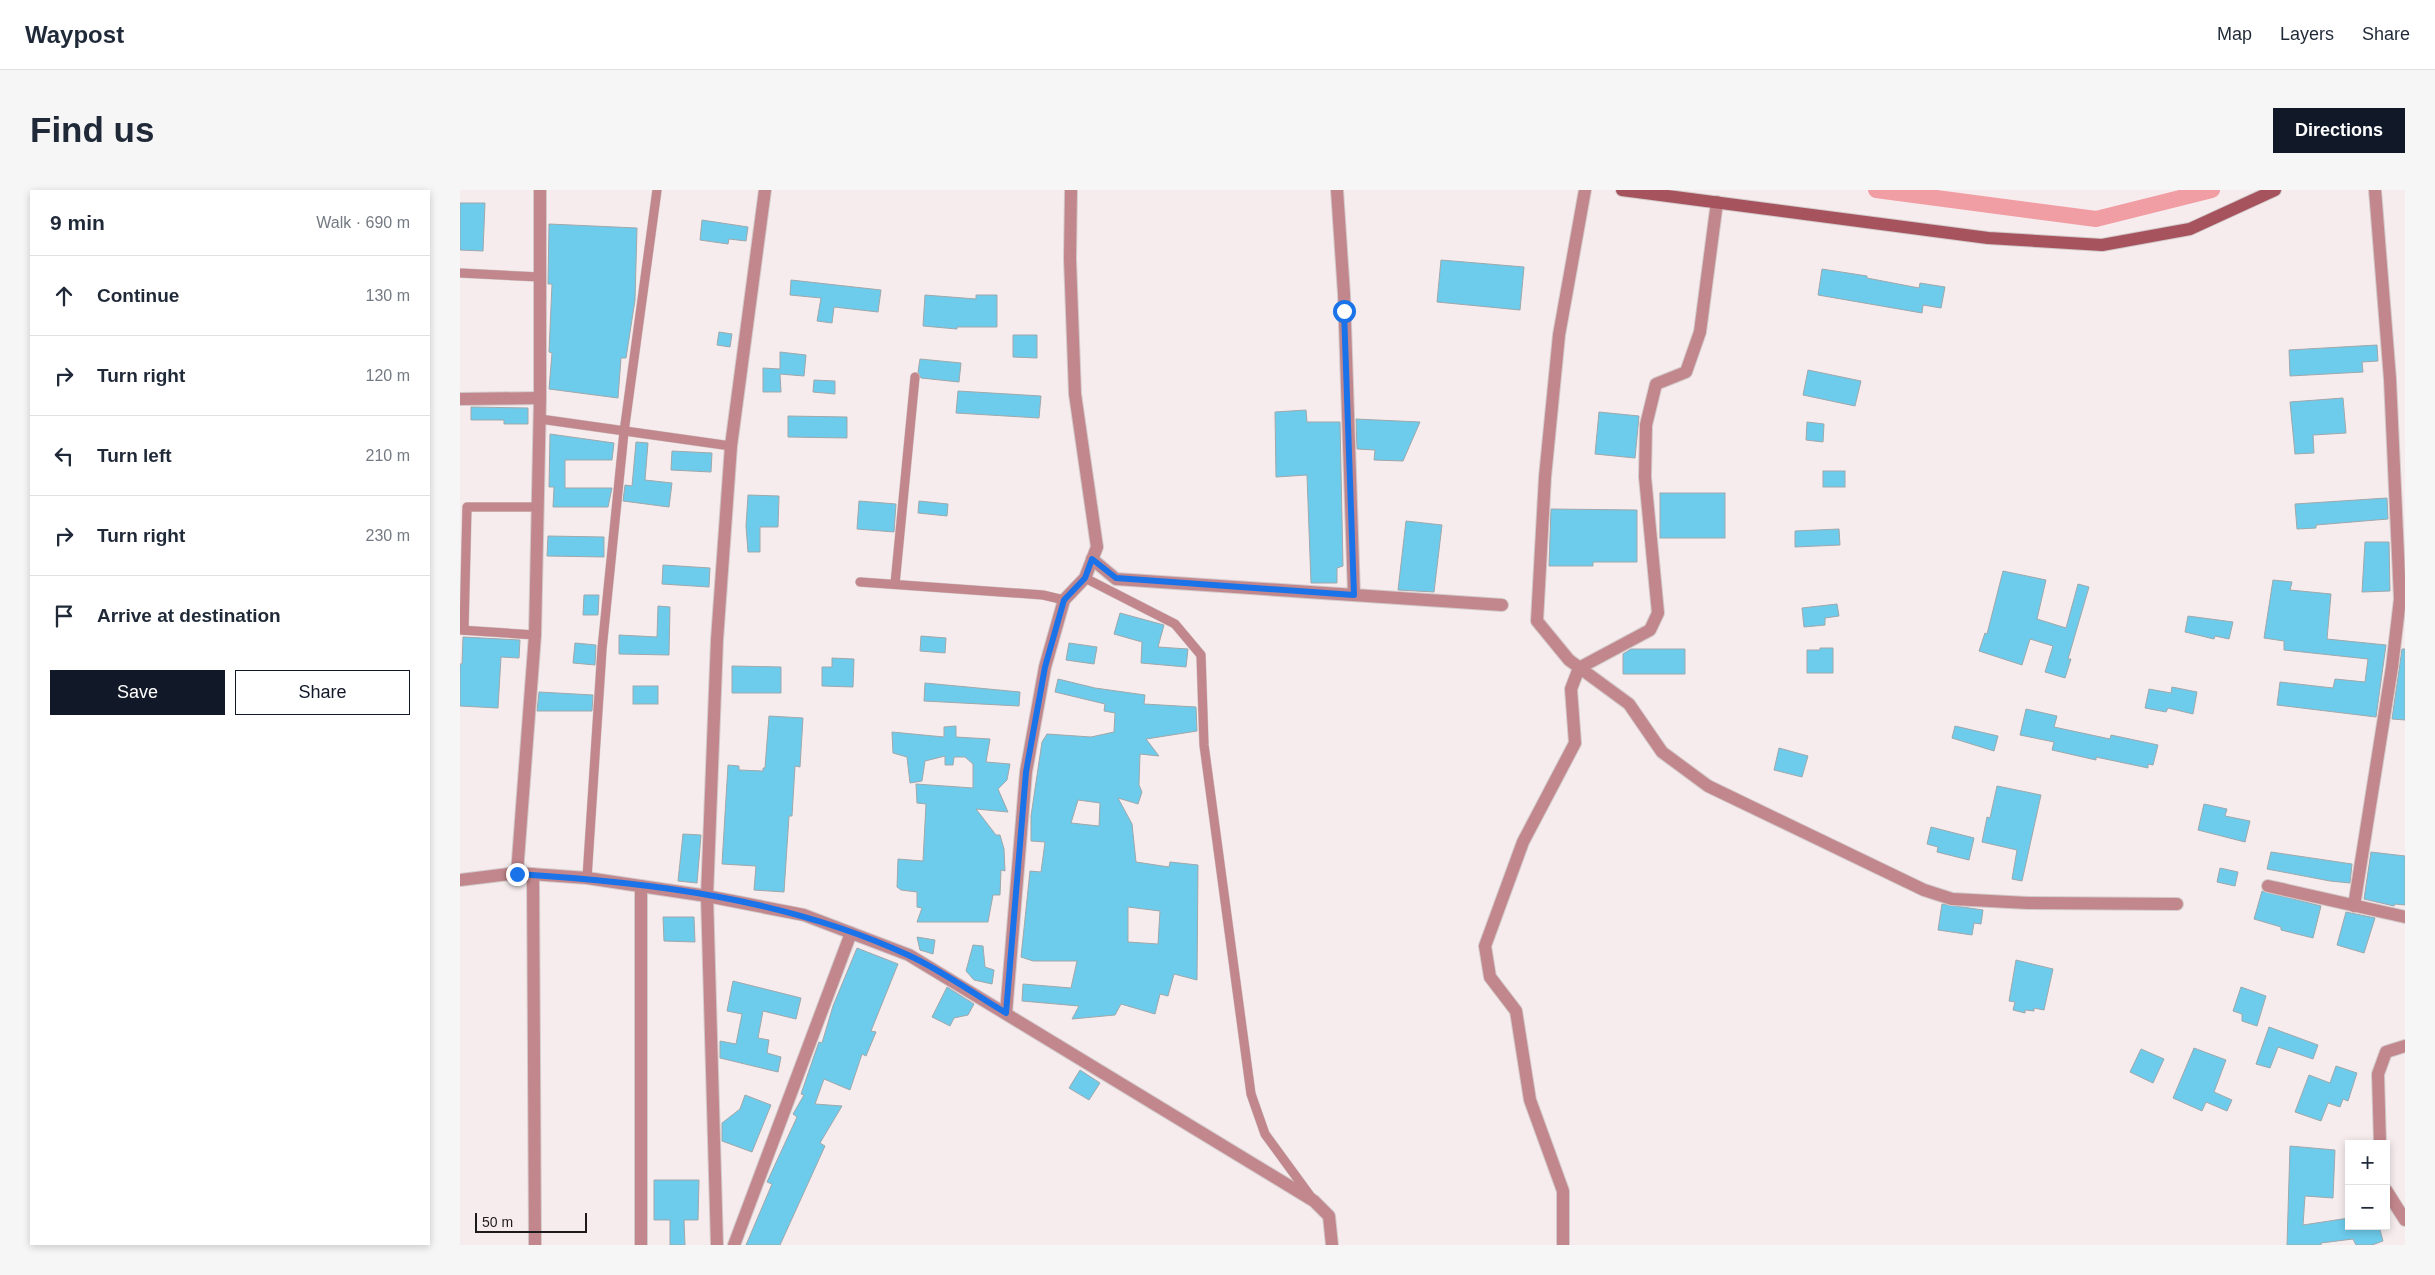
<!DOCTYPE html>
<html lang="en">
<head>
<meta charset="utf-8">
<style>
  :root { --surface:#fff; --page:#f6f6f7; --text:#1f2937; --muted:#747a83; --line:#e0e1e3; --accent:#111827 }
  body { margin:0; font-family:Arial,sans-serif; background:var(--page); color:var(--text) }
  .controls { position:absolute; right:15px; bottom:15px; display:grid; overflow:hidden; border-radius:0px; box-shadow:0 2px 8px #0003 }
  .controls button { width:45px; height:45px; display:grid; place-items:center; padding:0; border:0; border-bottom:1px solid var(--line); background:var(--surface); color:var(--text); font:25px sans-serif }
  .scale { position:absolute; left:15px; bottom:12px; width:112px; box-sizing:border-box; padding-left:5px; border:2px solid #1e1a1b; border-top:0; font-size:14px; line-height:18px; white-space:nowrap; color:#1e1a1b; -webkit-text-stroke:4px #f6eced; paint-order:stroke }
  .stop { position:absolute; width:15px; height:15px; margin:-11px; border:4px solid #1a73e8; border-radius:50%; background:#fff }
  .stop.end { background:#1a73e8; border-color:#fff; box-shadow:0 1px 5px #0008 }
  .list { margin:0; padding:0; list-style:none }
  h2 { display:flex; justify-content:space-between; align-items:center; height:65px; margin:0; padding:0 20px; font-size:21px }
  h2 small { font-size:16px; font-weight:400; color:var(--muted) }
  .list li { display:grid; grid-template-columns:32px 1fr auto; gap:15px; align-items:center; box-sizing:border-box; height:80px; padding:0 20px; border-top:1px solid var(--line) }
  .list b { display:block; font-size:19px; white-space:nowrap }
  .list em { font-size:16px; font-style:normal; color:var(--muted) }
  .actions { display:flex; gap:10px; padding:15px 20px }
  .actions a { flex:1; padding:11px 0; border:1px solid var(--accent); border-radius:0px; text-align:center; font-size:18px; color:var(--accent) }
  .actions .main { background:var(--accent); color:#fff }
  .icon { flex:none; width:28px; height:28px; fill:none; stroke:currentColor; stroke-width:2; stroke-linecap:round; stroke-linejoin:round }
  .map { position:relative; flex:none; width:1945px; height:1055px; overflow:hidden; border-radius:0px }
  header { display:flex; align-items:center; gap:30px; box-sizing:border-box; height:70px; padding:0 25px; background:var(--surface); border-bottom:1px solid var(--line) }
  header strong { font-size:24px }
  nav { display:flex; gap:28px; margin-inline-start:auto; font-size:18px }
  .intro { display:flex; align-items:center; justify-content:space-between; box-sizing:border-box; height:120px; padding:0 30px }
  h1 { margin:0; font-size:35px }
  .button { padding:12px 22px; border-radius:0px; background:var(--accent); color:#fff; font-size:18px; font-weight:700 }
  main { display:flex; gap:30px; padding:0 30px }
  aside { flex:1; background:var(--surface); border-radius:0px; box-shadow:0 2px 8px #0003 }
  .map>svg:first-child { display:block }
  .lines { fill:none; stroke-linecap:round; stroke-linejoin:round }
  .canal { stroke:#f19da4; stroke-width:16 }
  .building { fill:#6dcbec; stroke:#9fa8ab; fill-rule:evenodd }
  .lane-casing { stroke:#d3cacb; stroke-width:10 }
  .street-casing { stroke:#d3cacb; stroke-width:14 }
  .secondary-casing { stroke:#d3cacb; stroke-width:14 }
  .lane { stroke:#c2878c; stroke-width:9 }
  .street { stroke:#c2878c; stroke-width:12 }
  .secondary { stroke:#a6535d; stroke-width:12 }
  .route { stroke:#1a73e8; stroke-width:6 }
</style>
</head>
<body>
<header>
<strong>Waypost</strong>
<nav><a>Map</a><a>Layers</a><a>Share</a></nav>
</header>
<div class="intro"><h1>Find us</h1><a class="button">Directions</a></div>
<main>
<aside>
<h2>9 min<small>Walk · 690 m</small></h2>
<ul class="list">
<li><svg class="icon" aria-label="ahead" viewBox="0 0 24 24"><path d="M12 20V5M6 11l6-6 6 6"/></svg><div><b>Continue</b></div><em>130 m</em></li>
<li><svg class="icon" aria-label="right" viewBox="0 0 24 24"><path d="M7 20v-9h11M14 6l5 5-5 5"/></svg><div><b>Turn right</b></div><em>120 m</em></li>
<li><svg class="icon" aria-label="left" viewBox="0 0 24 24"><path d="M17 20v-9H6M10 6l-5 5 5 5"/></svg><div><b>Turn left</b></div><em>210 m</em></li>
<li><svg class="icon" aria-label="right" viewBox="0 0 24 24"><path d="M7 20v-9h11M14 6l5 5-5 5"/></svg><div><b>Turn right</b></div><em>230 m</em></li>
<li><svg class="icon" aria-label="arrive" viewBox="0 0 24 24"><path d="M6 21V4h12l-3 4 3 4H6"/></svg><div><b>Arrive at destination</b></div></li>
</ul>
<div class="actions"><a class="main">Save</a><a>Share</a></div>
</aside>
<div class="map">
<svg width="1945" height="1055" viewBox="0 0 1945 1055">
  <rect width="100%" height="100%" fill="#f6eced"/>
  <g class="lines">
    <path class="canal" d="M 1416,0 L 1636,29 L 1752,0"/>
  </g>
  <g class="building">
    <path d="M 0,13 L 25,13 L 23,61 L 0,60 Z"/>
    <path d="M 242,30 L 288,37 L 286,51 L 269,49 L 268,54 L 240,50 Z"/>
    <path d="M 89,34 L 177,38 L 175,110 L 166,168 L 161,168 L 158,208 L 89,199 L 92,163 L 89,162 L 92,94 L 88,94 Z"/>
    <path d="M 981,70 L 1064,77 L 1060,120 L 977,112 Z"/>
    <path d="M 1362,79 L 1407,86 L 1407,88 L 1459,98 L 1460,93 L 1485,97 L 1481,118 L 1463,115 L 1462,123 L 1358,105 Z"/>
    <path d="M 331,90 L 421,100 L 418,122 L 374,117 L 372,133 L 357,131 L 361,108 L 330,105 Z"/>
    <path d="M 465,105 L 516,109 L 516,105 L 537,105 L 537,137 L 497,137 L 497,139 L 463,136 Z"/>
    <path d="M 259,142 L 272,144 L 270,157 L 257,155 Z"/>
    <path d="M 553,145 L 577,145 L 577,168 L 553,167 Z"/>
    <path d="M 1917,155 L 1918,171 L 1902,172 L 1903,182 L 1830,186 L 1829,160 Z"/>
    <path d="M 320,162 L 346,165 L 344,186 L 320,184 L 321,202 L 303,202 L 303,178 L 320,179 Z"/>
    <path d="M 460,169 L 501,173 L 499,192 L 461,188 L 458,182 Z"/>
    <path d="M 1348,180 L 1401,191 L 1395,216 L 1343,205 Z"/>
    <path d="M 354,190 L 375,191 L 375,204 L 353,202 Z"/>
    <path d="M 498,201 L 581,206 L 579,228 L 496,223 Z"/>
    <path d="M 1883,208 L 1886,243 L 1853,245 L 1854,263 L 1835,264 L 1830,212 Z"/>
    <path d="M 11,217 L 68,218 L 68,234 L 44,234 L 44,230 L 11,230 Z"/>
    <path d="M 846,220 L 847,232 L 880,232 L 883,376 L 877,378 L 877,393 L 851,393 L 847,285 L 816,287 L 815,222 Z"/>
    <path d="M 1139,222 L 1179,226 L 1175,268 L 1135,264 Z"/>
    <path d="M 328,226 L 387,227 L 387,248 L 328,247 Z"/>
    <path d="M 896,229 L 960,232 L 943,271 L 914,270 L 915,260 L 897,259 Z"/>
    <path d="M 1347,232 L 1364,234 L 1363,252 L 1346,250 Z"/>
    <path d="M 90,244 L 154,253 L 152,270 L 105,270 L 105,298 L 152,298 L 148,317 L 93,317 L 94,297 L 89,297 Z"/>
    <path d="M 176,252 L 188,253 L 185,290 L 212,293 L 209,317 L 163,311 L 165,295 L 172,296 Z"/>
    <path d="M 212,261 L 252,263 L 251,282 L 211,280 Z"/>
    <rect x="1363" y="281" width="22" height="16"/>
    <rect x="1200" y="303" width="65" height="45"/>
    <path d="M 288,305 L 319,306 L 318,337 L 300,337 L 300,362 L 288,362 L 286,336 Z"/>
    <path d="M 1927,308 L 1928,329 L 1856,335 L 1856,338 L 1837,339 L 1835,314 Z"/>
    <path d="M 399,311 L 436,314 L 434,342 L 397,339 Z"/>
    <path d="M 459,311 L 488,314 L 487,326 L 458,323 Z"/>
    <path d="M 1091,319 L 1177,320 L 1177,372 L 1133,372 L 1133,376 L 1089,376 Z"/>
    <path d="M 946,331 L 982,335 L 974,402 L 938,400 Z"/>
    <path d="M 1379,339 L 1380,355 L 1335,357 L 1335,341 Z"/>
    <path d="M 88,346 L 144,347 L 144,367 L 87,366 Z"/>
    <path d="M 1905,352 L 1929,352 L 1930,401 L 1902,402 Z"/>
    <path d="M 203,375 L 250,378 L 249,397 L 202,394 Z"/>
    <path d="M 1543,381 L 1586,390 L 1577,429 L 1606,438 L 1618,394 L 1629,397 L 1608,469 L 1611,469 L 1605,488 L 1585,482 L 1593,456 L 1570,449 L 1562,475 L 1519,461 L 1525,443 L 1527,444 Z"/>
    <path d="M 1813,390 L 1832,392 L 1830,400 L 1871,404 L 1867,449 L 1926,455 L 1916,527 L 1817,515 L 1820,492 L 1873,498 L 1875,489 L 1905,492 L 1908,469 L 1824,460 L 1824,451 L 1804,448 Z"/>
    <path d="M 124,405 L 139,405 L 138,425 L 123,425 Z"/>
    <path d="M 1377,414 L 1379,426 L 1365,428 L 1365,435 L 1344,437 L 1342,418 Z"/>
    <path d="M 198,416 L 210,417 L 209,465 L 159,464 L 159,445 L 197,447 Z"/>
    <path d="M 660,423 L 704,435 L 698,457 L 728,459 L 726,477 L 681,473 L 682,452 L 654,444 Z"/>
    <path d="M 1728,426 L 1773,432 L 1769,449 L 1755,446 L 1754,449 L 1725,442 Z"/>
    <path d="M 461,446 L 486,448 L 485,463 L 460,461 Z"/>
    <path d="M 3,447 L 60,450 L 59,468 L 41,467 L 38,518 L 0,516 L 0,474 L 2,474 Z"/>
    <path d="M 115,453 L 136,455 L 135,475 L 113,473 Z"/>
    <path d="M 609,453 L 637,457 L 634,474 L 606,470 Z"/>
    <path d="M 1360,458 L 1373,458 L 1373,483 L 1347,483 L 1347,460 L 1360,460 Z"/>
    <path d="M 1171,459 L 1225,459 L 1225,484 L 1163,484 L 1163,464 Z"/>
    <path d="M 1942,459 L 1945,459 L 1945,530 L 1932,529 Z"/>
    <path d="M 372,468 L 394,469 L 393,497 L 362,496 L 362,477 L 372,477 Z"/>
    <path d="M 272,476 L 321,477 L 321,503 L 272,503 Z"/>
    <path d="M 598,489 L 635,498 L 685,505 L 684,514 L 736,517 L 737,541 L 686,549 L 699,566 L 680,564 L 679,595 L 682,602 L 678,614 L 658,608 L 672,634 L 676,672 L 709,677 L 710,672 L 738,675 L 737,790 L 714,784 L 708,806 L 700,804 L 695,824 L 661,814 L 655,825 L 612,829 L 619,816 L 562,811 L 563,794 L 611,798 L 617,771 L 573,771 L 561,767 L 570,681 L 581,682 L 585,652 L 571,651 L 571,626 L 582,552 L 587,544 L 631,547 L 654,542 L 655,523 L 644,521 L 645,514 L 595,502 ZM 618,610 L 640,613 L 639,636 L 611,633 ZM 668,717 L 700,721 L 698,754 L 668,752 Z"/>
    <path d="M 465,493 L 560,502 L 559,516 L 464,511 Z"/>
    <rect x="173" y="496" width="25" height="18"/>
    <path d="M 1712,497 L 1737,502 L 1733,524 L 1708,518 L 1706,522 L 1685,518 L 1689,499 L 1711,503 Z"/>
    <path d="M 79,502 L 133,505 L 132,521 L 77,521 Z"/>
    <path d="M 1566,519 L 1597,526 L 1594,537 L 1650,549 L 1651,545 L 1698,555 L 1693,575 L 1688,574 L 1688,578 L 1636,567 L 1636,570 L 1592,560 L 1594,552 L 1560,545 Z"/>
    <path d="M 309,526 L 343,528 L 340,577 L 335,576 L 332,626 L 329,626 L 324,702 L 294,700 L 296,676 L 262,674 L 268,575 L 279,576 L 279,580 L 303,581 L 303,578 L 305,578 Z"/>
    <path d="M 496,536 L 496,547 L 530,549 L 526,572 L 550,574 L 547,590 L 538,599 L 548,622 L 516,619 L 536,645 L 540,645 L 544,659 L 545,681 L 541,680 L 540,705 L 533,705 L 528,732 L 457,732 L 462,718 L 457,717 L 457,702 L 441,700 L 437,697 L 438,669 L 463,671 L 466,614 L 457,613 L 456,594 L 513,598 L 513,574 L 505,567 L 494,567 L 493,575 L 485,575 L 485,566 L 465,571 L 462,591 L 450,593 L 447,567 L 433,563 L 432,542 L 484,547 L 484,537 Z"/>
    <path d="M 1495,536 L 1538,546 L 1534,561 L 1492,548 Z"/>
    <path d="M 1319,558 L 1348,566 L 1342,587 L 1314,580 Z"/>
    <path d="M 1537,596 L 1581,605 L 1562,691 L 1552,689 L 1557,660 L 1522,652 L 1527,627 L 1530,628 Z"/>
    <path d="M 1744,614 L 1767,619 L 1765,626 L 1790,631 L 1785,652 L 1738,640 Z"/>
    <path d="M 1471,637 L 1514,648 L 1509,670 L 1477,662 L 1478,657 L 1467,654 Z"/>
    <path d="M 223,644 L 241,645 L 237,693 L 218,691 Z"/>
    <path d="M 1811,662 L 1892,674 L 1890,693 L 1870,691 L 1807,679 Z"/>
    <path d="M 1911,662 L 1945,666 L 1945,715 L 1935,714 L 1934,716 L 1904,709 Z"/>
    <path d="M 1760,678 L 1778,682 L 1775,696 L 1757,692 Z"/>
    <path d="M 1802,701 L 1861,716 L 1853,748 L 1821,740 L 1821,737 L 1794,729 Z"/>
    <path d="M 1482,714 L 1523,720 L 1521,734 L 1514,733 L 1512,745 L 1478,740 Z"/>
    <path d="M 1886,722 L 1915,728 L 1904,763 L 1877,755 Z"/>
    <path d="M 203,727 L 234,727 L 235,752 L 204,751 Z"/>
    <path d="M 457,747 L 475,750 L 473,764 L 460,760 Z"/>
    <path d="M 513,755 L 523,756 L 525,777 L 534,780 L 532,794 L 514,790 L 506,781 Z"/>
    <path d="M 397,758 L 438,774 L 411,841 L 416,842 L 406,866 L 402,864 L 390,900 L 364,889 L 355,914 L 382,916 L 360,953 L 365,956 L 320,1055 L 286,1055 L 312,994 L 307,992 L 337,927 L 333,924 L 344,905 L 341,904 L 354,866 L 359,852 L 362,853 L 373,816 Z"/>
    <path d="M 1556,770 L 1593,779 L 1584,820 L 1574,818 L 1574,821 L 1565,820 L 1565,823 L 1553,820 L 1555,812 L 1549,811 Z"/>
    <path d="M 273,791 L 341,808 L 336,829 L 303,821 L 298,848 L 309,850 L 307,863 L 321,867 L 318,882 L 260,868 L 260,851 L 276,854 L 282,824 L 267,821 Z"/>
    <path d="M 487,797 L 514,814 L 508,825 L 494,828 L 490,836 L 472,827 Z"/>
    <path d="M 1781,797 L 1806,806 L 1797,836 L 1782,831 L 1782,824 L 1773,821 Z"/>
    <path d="M 1809,837 L 1858,855 L 1853,869 L 1818,857 L 1810,878 L 1796,874 Z"/>
    <path d="M 1734,858 L 1766,870 L 1754,902 L 1772,910 L 1767,921 L 1746,912 L 1742,921 L 1713,908 Z"/>
    <path d="M 1681,859 L 1704,869 L 1693,893 L 1670,882 Z"/>
    <path d="M 1876,876 L 1897,883 L 1888,911 L 1883,909 L 1880,917 L 1868,913 L 1861,931 L 1835,922 L 1849,885 L 1870,893 Z"/>
    <path d="M 620,880 L 640,893 L 629,910 L 609,898 Z"/>
    <path d="M 285,905 L 311,915 L 292,962 L 262,951 L 262,933 L 280,919 Z"/>
    <path d="M 1830,956 L 1875,960 L 1873,1008 L 1845,1006 L 1843,1035 L 1889,1028 L 1889,1036 L 1919,1036 L 1923,1051 L 1912,1055 L 1896,1055 L 1893,1049 L 1861,1053 L 1861,1055 L 1827,1055 Z"/>
    <path d="M 194,990 L 239,990 L 238,1030 L 224,1030 L 225,1055 L 210,1055 L 210,1030 L 194,1030 Z"/>
  </g>
  <g class="lines">
    <defs>
      <g id="lane">
        <path d="M 0,83 L 80,87"/>
        <path d="M 80,229 L 271,256"/>
        <path d="M 625,388 L 715,434 L 741,465 L 744,555 L 791,904 L 805,944 L 851,1007"/>
        <path d="M 400,392 L 583,405 L 604,410"/>
        <path d="M 435,394 L 455,187"/>
        <path d="M 0,440 L 75,445"/>
        <path d="M 4,440 L 7,317 L 78,317"/>
        <path d="M 127,688 L 142,459 L 164,242 L 197,0"/>
      </g>
      <g id="street">
        <path d="M 877,0 L 884,104 L 894,405"/>
        <path d="M 1125,0 L 1099,145 L 1085,287 L 1077,431 L 1109,470 L 1169,514 L 1202,562 L 1248,596 L 1464,700 L 1492,709 L 1568,713 L 1717,714"/>
        <path d="M 0,209 L 80,208"/>
        <path d="M 632,369 L 656,389 L 1042,415"/>
        <path d="M 57,683 L 75,445 L 80,208 L 80,0"/>
        <path d="M 73,684 L 75,1055"/>
        <path d="M 0,690 L 57,683 L 127,688 L 247,706 L 344,725 L 449,765 L 854,1011 L 869,1026 L 872,1055"/>
        <path d="M 181,696 L 181,1055"/>
        <path d="M 1808,696 L 1945,727"/>
        <path d="M 1894,716 L 1932,477 L 1940,409 L 1930,189 L 1915,0"/>
        <path d="M 546,823 L 566,582 L 585,477 L 604,410 L 625,388 L 637,357 L 615,204 L 610,69 L 611,0"/>
        <path d="M 1920,954 L 1918,884 L 1926,862 L 1945,856"/>
        <path d="M 1926,1000 L 1945,1030"/>
        <path d="M 257,1055 L 247,706 L 257,450 L 271,256 L 305,0"/>
        <path d="M 274,1055 L 391,743"/>
        <path d="M 1103,1055 L 1103,1001 L 1070,910 L 1056,821 L 1030,787 L 1025,756 L 1063,652 L 1115,553 L 1111,499 L 1119,478 L 1190,440 L 1198,423 L 1185,287 L 1186,235 L 1196,194 L 1226,182 L 1240,142 L 1257,12"/>
      </g>
      <path id="secondary" d="M 1162,0 L 1528,48 L 1642,55 L 1730,39 L 1815,0"/>
    </defs>
    <use href="#lane" class="lane-casing"/>
    <use href="#street" class="street-casing"/>
    <use href="#secondary" class="secondary-casing"/>
    <use href="#lane" class="lane"/>
    <use href="#street" class="street"/>
    <use href="#secondary" class="secondary"/>
  </g>
  <g class="lines">
    <path class="route" d="M 57,684 C 189,692 327,709 448,765 C 481,780 514,804 546,823 L 566,582 L 585,477 L 604,410 L 625,388 L 632,369 L 656,388 L 894,405 L 884,121"/>
  </g>
</svg>
<div class="controls">
<button>+</button>
<button>−</button>
</div>
<div class="scale">50 m</div>
<div class="stop" style="left:884px;top:121px"></div>
<div class="stop end" style="left:57px;top:684px"></div>
</div>
</main>
</body>
</html>
